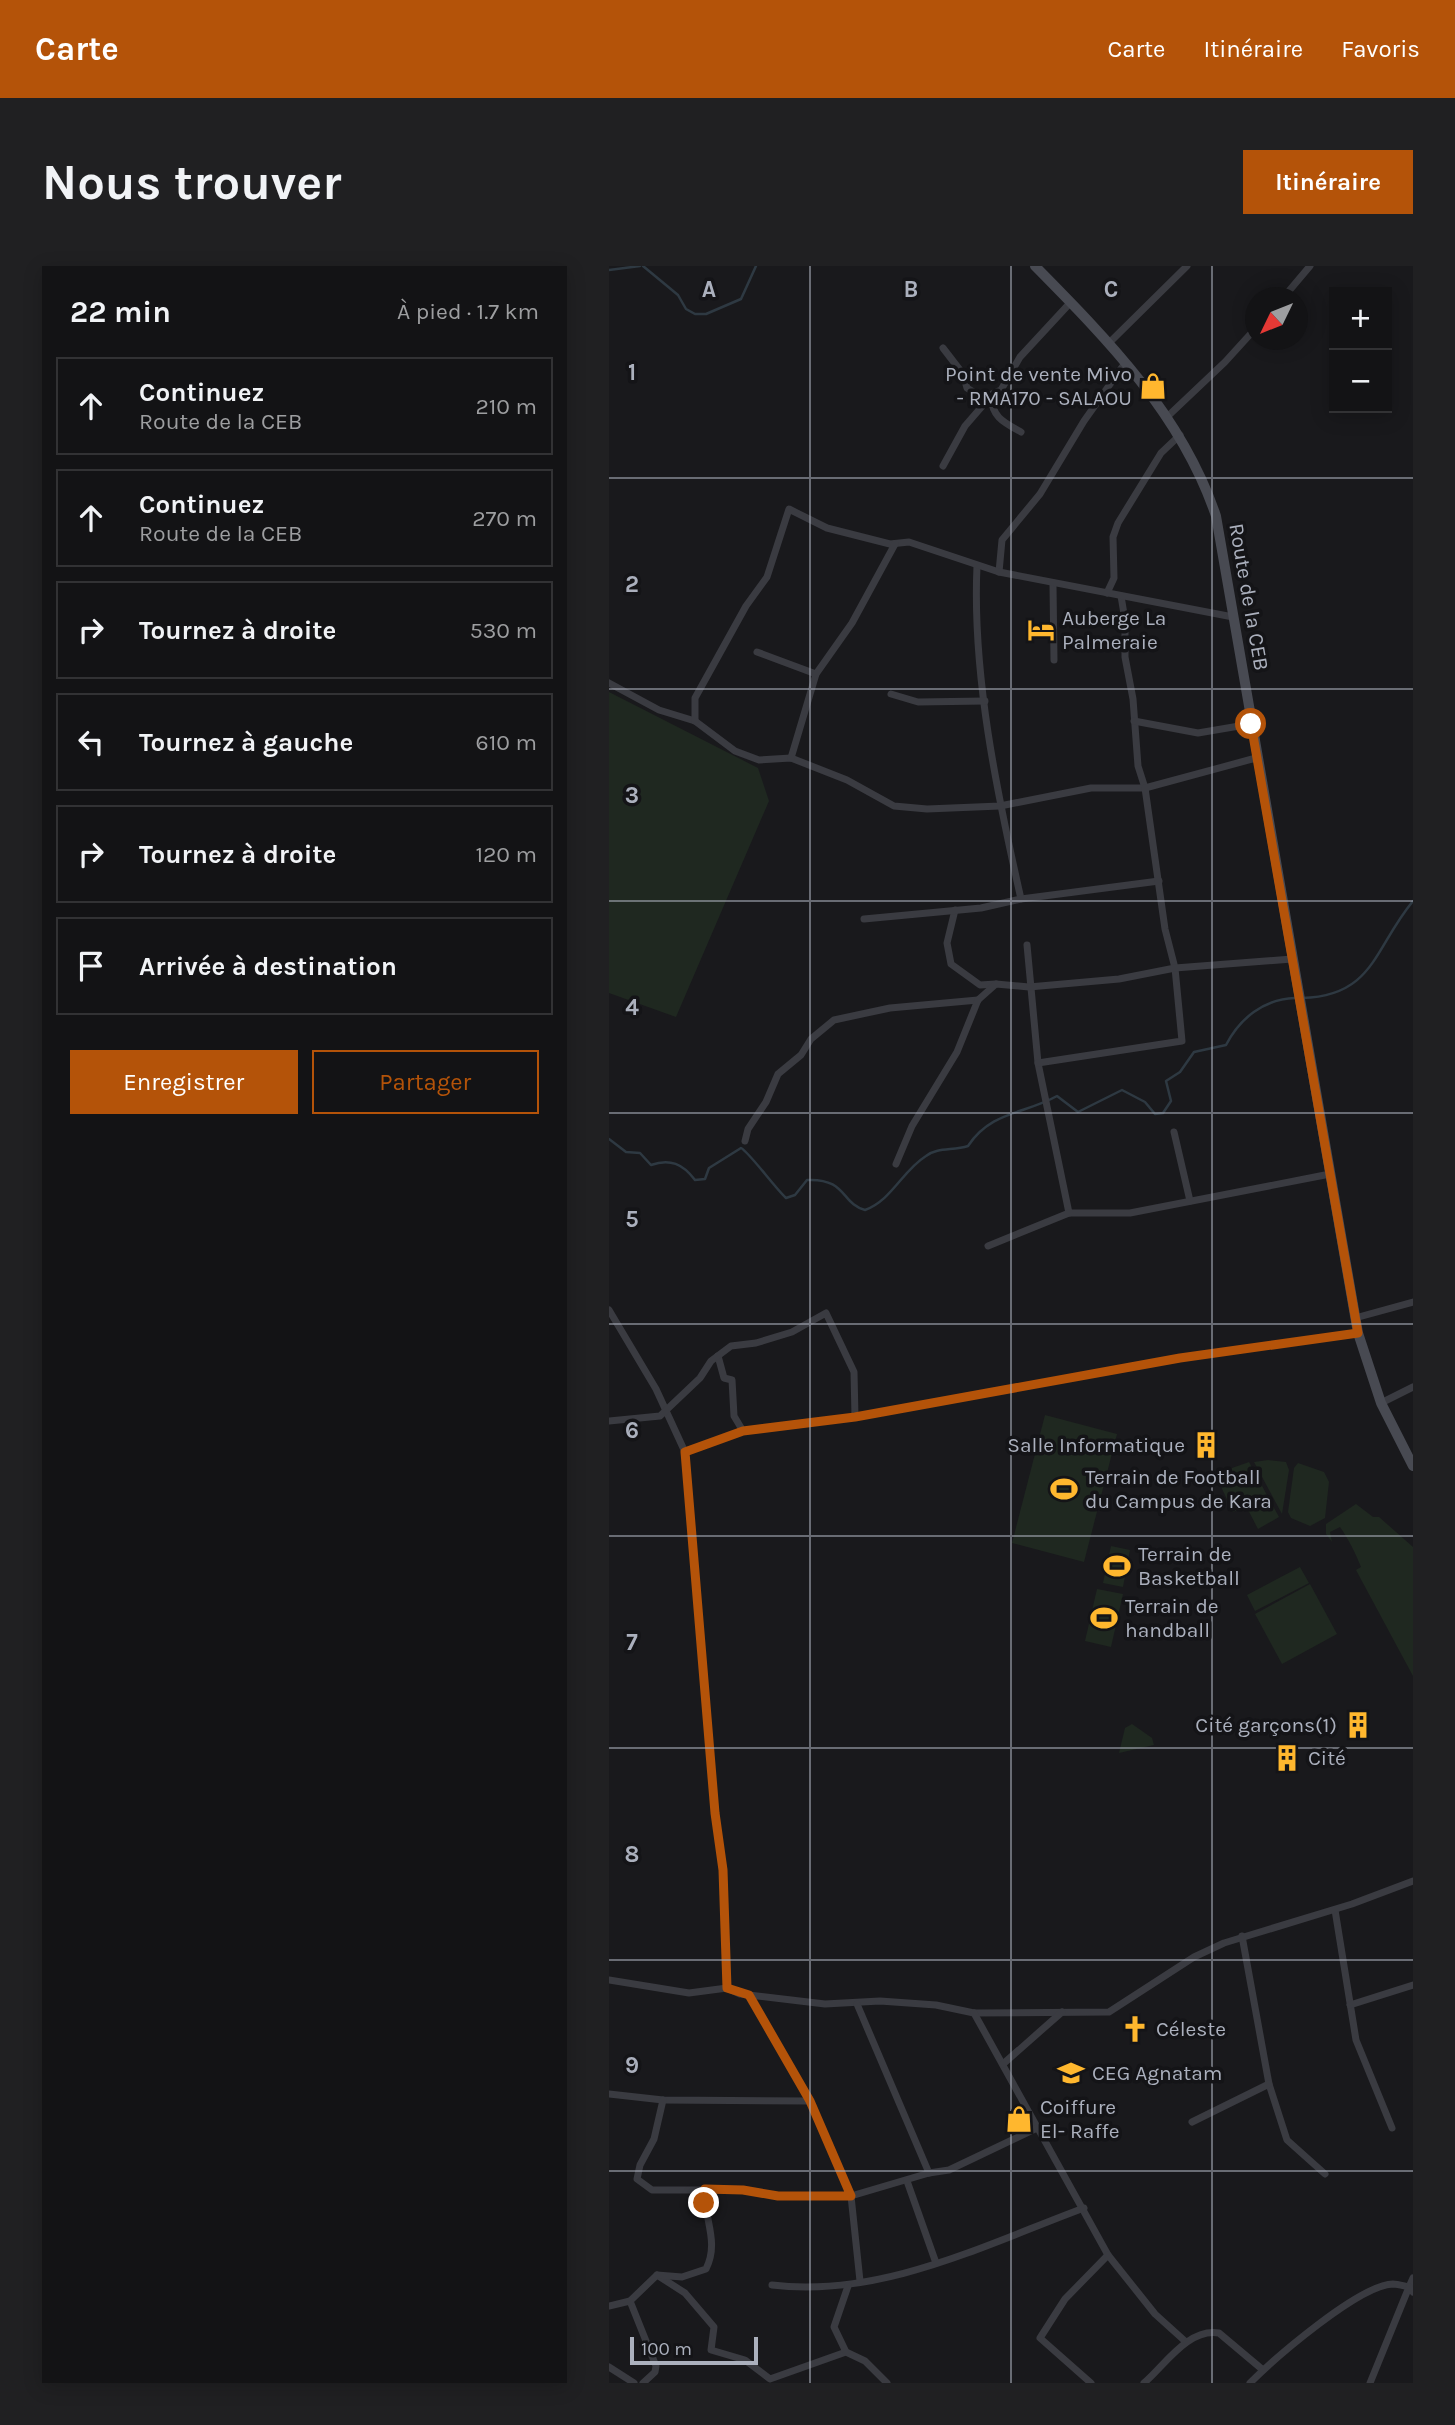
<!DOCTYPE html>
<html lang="fr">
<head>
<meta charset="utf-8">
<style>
  :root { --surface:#131315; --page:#202022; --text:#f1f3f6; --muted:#9d9ea0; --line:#323234; --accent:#b45309 }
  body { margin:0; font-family:Karla,sans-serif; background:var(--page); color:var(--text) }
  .controls { position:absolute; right:21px; top:21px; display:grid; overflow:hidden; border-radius:0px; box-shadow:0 4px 18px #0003 }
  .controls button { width:63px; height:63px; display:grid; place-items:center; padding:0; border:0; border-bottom:2px solid var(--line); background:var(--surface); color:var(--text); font:35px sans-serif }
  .compass { position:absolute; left:636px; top:21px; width:63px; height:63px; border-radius:50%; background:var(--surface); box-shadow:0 4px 18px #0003; rotate:227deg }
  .scale { position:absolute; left:21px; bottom:18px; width:128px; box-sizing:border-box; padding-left:7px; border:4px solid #abb0bd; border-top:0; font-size:19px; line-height:24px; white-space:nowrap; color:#abb0bd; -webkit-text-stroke:5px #141417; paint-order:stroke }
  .stop { position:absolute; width:21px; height:21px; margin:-16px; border:5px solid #b45309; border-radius:50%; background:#fff }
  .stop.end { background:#b45309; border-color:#fff; box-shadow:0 2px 7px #0008 }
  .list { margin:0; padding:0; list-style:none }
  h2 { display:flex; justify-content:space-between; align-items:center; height:91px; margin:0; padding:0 28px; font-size:30px }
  h2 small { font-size:23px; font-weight:400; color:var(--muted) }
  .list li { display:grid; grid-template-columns:46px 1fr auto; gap:21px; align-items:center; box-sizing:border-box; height:98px; margin:0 14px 14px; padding:0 14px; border:2px solid var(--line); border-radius:0px }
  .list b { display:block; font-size:26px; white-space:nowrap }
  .list p { margin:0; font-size:23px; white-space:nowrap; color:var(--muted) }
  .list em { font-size:23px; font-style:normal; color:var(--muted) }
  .actions { display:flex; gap:14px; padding:21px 28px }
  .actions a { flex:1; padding:16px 0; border:2px solid var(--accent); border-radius:0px; text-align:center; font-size:24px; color:var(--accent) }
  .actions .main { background:var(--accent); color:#fff }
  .icon { flex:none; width:38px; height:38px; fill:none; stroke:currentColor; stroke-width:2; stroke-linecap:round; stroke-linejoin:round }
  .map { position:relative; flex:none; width:804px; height:2117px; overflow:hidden; border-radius:0px }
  header { display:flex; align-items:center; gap:42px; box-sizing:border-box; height:98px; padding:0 35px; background:var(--accent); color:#fff }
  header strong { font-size:33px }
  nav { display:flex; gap:38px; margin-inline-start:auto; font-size:24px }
  .intro { display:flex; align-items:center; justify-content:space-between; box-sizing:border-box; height:168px; padding:0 42px }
  h1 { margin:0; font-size:49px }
  .button { padding:18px 32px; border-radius:0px; background:var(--accent); color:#fff; font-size:24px; font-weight:700 }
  main { display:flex; gap:42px; padding:0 42px }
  aside { flex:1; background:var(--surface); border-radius:0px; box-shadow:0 4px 18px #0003 }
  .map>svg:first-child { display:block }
  .green { fill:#1f2820 }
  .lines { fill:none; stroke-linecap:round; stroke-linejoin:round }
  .stream { stroke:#2e3942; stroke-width:2.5 }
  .street { stroke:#3a3b41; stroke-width:7 }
  .secondary { stroke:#484a52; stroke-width:10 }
  .route { stroke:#b45309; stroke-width:9 }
  .grid { fill:none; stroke:#abb0bd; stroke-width:2; stroke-opacity:0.55 }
  .labels { text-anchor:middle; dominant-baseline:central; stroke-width:7; stroke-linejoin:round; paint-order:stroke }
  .poi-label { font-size:21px; fill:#abb0bd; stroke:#141417; text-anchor:start }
  .street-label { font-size:21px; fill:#abb0bd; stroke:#141417 }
  .grid-label { font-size:23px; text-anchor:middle; font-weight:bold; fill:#abb0bd; stroke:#141417; stroke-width:7; stroke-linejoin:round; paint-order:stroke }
</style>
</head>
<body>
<header>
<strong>Carte</strong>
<nav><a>Carte</a><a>Itinéraire</a><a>Favoris</a></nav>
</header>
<div class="intro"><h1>Nous trouver</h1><a class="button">Itinéraire</a></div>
<main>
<aside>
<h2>22 min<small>À pied · 1.7 km</small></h2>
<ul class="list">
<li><svg class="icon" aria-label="ahead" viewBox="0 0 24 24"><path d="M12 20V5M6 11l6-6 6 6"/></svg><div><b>Continuez</b><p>Route de la CEB</p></div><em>210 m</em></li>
<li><svg class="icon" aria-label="ahead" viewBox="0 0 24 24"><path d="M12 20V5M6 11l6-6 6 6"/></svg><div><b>Continuez</b><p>Route de la CEB</p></div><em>270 m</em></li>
<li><svg class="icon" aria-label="right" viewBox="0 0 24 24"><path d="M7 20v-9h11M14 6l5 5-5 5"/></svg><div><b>Tournez à droite</b></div><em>530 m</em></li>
<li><svg class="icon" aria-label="left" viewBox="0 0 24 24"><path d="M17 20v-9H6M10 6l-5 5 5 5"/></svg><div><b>Tournez à gauche</b></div><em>610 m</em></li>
<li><svg class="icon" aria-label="right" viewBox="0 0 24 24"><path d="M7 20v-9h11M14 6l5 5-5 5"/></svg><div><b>Tournez à droite</b></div><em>120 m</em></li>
<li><svg class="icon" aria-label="arrive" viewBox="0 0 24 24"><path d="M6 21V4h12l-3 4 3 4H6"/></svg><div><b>Arrivée à destination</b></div></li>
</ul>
<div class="actions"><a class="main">Enregistrer</a><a>Partager</a></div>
</aside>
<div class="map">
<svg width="804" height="2117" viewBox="0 0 804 2117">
  <rect width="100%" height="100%" fill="#19191c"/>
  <g class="green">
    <path d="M 0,426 L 149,502 L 160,535 L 67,751 L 0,727 Z"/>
    <path d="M 436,1149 L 508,1168 L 475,1296 L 403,1277 Z"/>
    <path d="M 659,1194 L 677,1196 L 680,1204 L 673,1248 L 645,1196 Z"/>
    <path d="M 640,1196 L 670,1251 L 649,1263 L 637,1240 L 624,1246 L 606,1208 Z"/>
    <path d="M 689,1197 L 715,1206 L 720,1216 L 716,1252 L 701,1260 L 682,1252 L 679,1246 L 685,1202 Z"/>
    <path d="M 747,1238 L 764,1251 L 770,1251 L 804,1281 L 804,1410 L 747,1304 L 752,1301 C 746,1286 740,1274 731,1261 L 721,1266 L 723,1276 L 717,1268 L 717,1258 Z"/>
    <path d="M 502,1280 L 521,1284 L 514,1321 L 494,1317 Z"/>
    <path d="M 691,1301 L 700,1317 L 646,1345 L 638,1329 Z"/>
    <path d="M 701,1318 L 728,1368 L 673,1398 L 646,1348 Z"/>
    <path d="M 488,1323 L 514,1328 L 502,1381 L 476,1375 Z"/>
    <path d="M 523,1458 L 543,1472 L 545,1479 L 510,1487 L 516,1462 Z"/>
  </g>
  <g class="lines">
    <g class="stream">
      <path d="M 34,0 L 69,29 L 77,43 L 86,48 L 97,48 L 132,33 L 147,0"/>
      <path d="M 0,4 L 31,0"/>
      <path d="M 693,732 C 765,730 765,682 804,635"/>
      <path d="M 0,873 L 17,886 L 31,887 L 42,899 C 61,892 74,898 86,914 L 96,913 L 100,902 L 132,882 C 140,886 166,922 177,932 L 186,929 L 198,914 C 238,912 232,938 256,944 C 283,934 293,905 317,890 C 329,881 344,885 359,880 C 382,845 416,848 448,830 L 469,846 L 513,824 L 536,836 L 546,848 L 554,847 L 562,835 L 557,815 L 571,806 L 585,786 L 617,779 C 631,752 655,733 686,732"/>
    </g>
    <g class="street">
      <path d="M 674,32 L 701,0"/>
      <path d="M 499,78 L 578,0"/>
      <path d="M 334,82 L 354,108 L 358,122 L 374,132 L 392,124 L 411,91 L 461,37"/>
      <path d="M 559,150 L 616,96 L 646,63"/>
      <path d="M 334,200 L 356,160 L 382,130 C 383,151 394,156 412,166"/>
      <path d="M 368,300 C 363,408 388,527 412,633"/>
      <path d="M 390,306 L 393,274 L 431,228 L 475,155 L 516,97"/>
      <path d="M 444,319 L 445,394"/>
      <path d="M 498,327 L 505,312 L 504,271 L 509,257 L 552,187 L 571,169"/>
      <path d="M 148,386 L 207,408"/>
      <path d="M 0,417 L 50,444 L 86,455 L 126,485 L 150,494 L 182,492 L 238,514 L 285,540 L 318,543 L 391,540 L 482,522 L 536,522 L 529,500 L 524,433 L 516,391 L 516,354 L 512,330"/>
      <path d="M 282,428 L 309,436 L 376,435"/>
      <path d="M 86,455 L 86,432 L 137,340 L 158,311 L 180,243 L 218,262 L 281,278 L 300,276 L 390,306 L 624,351"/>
      <path d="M 525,455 L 589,467 L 642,458"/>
      <path d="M 182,492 L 207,408 L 243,357 L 286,278"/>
      <path d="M 346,644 L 338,677 L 342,698 L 371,719 L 387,718"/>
      <path d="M 255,653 L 372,642 L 412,633 L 550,615"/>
      <path d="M 418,679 L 429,797 L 460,947"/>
      <path d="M 429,797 L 573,775 L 566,702 L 556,663 L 536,522 L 647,492"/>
      <path d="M 565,866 L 581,935"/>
      <path d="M 136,875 L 139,863 L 157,836 L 169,808 L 192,789 L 202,773 L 225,754 L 281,742 L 369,734"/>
      <path d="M 287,898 L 303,860 L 348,786 L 369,734 L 387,718 L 420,721 L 510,713 L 566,702 L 683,693"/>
      <path d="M 379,980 L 460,947 L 521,947 L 721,908"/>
      <path d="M 0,1044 L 47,1123 L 76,1186"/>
      <path d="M 746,1052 L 804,1036"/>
      <path d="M 109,1090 L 115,1112 L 123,1114 L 125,1150 L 134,1165"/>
      <path d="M 772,1137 L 804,1121"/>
      <path d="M 0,1155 L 51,1150 L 91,1112 L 102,1095 L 122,1080 L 147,1077 L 183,1066 L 217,1047 L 245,1106 L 246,1151"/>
      <path d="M 726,1644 L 747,1774 L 783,1862"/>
      <path d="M 633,1670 L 660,1818 L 678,1874 L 716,1908"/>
      <path d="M 0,1714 L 80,1727 L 118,1722 L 131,1728 L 216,1738 L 271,1735 L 327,1739 L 365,1747 L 500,1746 L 585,1691 L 615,1677 L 743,1638 L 804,1615"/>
      <path d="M 118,1722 L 114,1604 L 106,1547 L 76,1186 L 134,1165 L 246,1151 L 571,1092 L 749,1067"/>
      <path d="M 140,1729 L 201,1835 L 242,1930 L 251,2015"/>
      <path d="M 248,1738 L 320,1907"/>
      <path d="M 741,1739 L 804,1719"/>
      <path d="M 365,1747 L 499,1989 L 546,2048 L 577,2076"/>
      <path d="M 394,1798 L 453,1746"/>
      <path d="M 0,1828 L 54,1834 L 201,1835"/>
      <path d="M 54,1834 L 45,1873 L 31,1899 L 28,1913 L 43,1924 L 134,1924 L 169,1930 L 242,1930 L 320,1907 L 340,1904 L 428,1862"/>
      <path d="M 583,1856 L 660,1818"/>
      <path d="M 298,1915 L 327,1997"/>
      <path d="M 48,2009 L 76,2027 L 105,2061 L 102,2084 L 136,2094 L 161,2113 L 237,2086"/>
      <path d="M 163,2019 C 272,2032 375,1979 475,1942"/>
      <path d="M 239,2020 L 225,2061 L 237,2086 L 256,2095 L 278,2117"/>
      <path d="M 21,2035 L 47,2100 L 46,2106 L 34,2117"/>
      <path d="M 0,2040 L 21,2035 L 48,2009 L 73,2011 L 97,2003 C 111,1975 94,1952 96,1923"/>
      <path d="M 0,2101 L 25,2117"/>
      <path d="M 482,2117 L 431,2072 L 456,2033 L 499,1989"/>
      <path d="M 535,2117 C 556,2099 579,2062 610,2067 L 654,2104"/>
      <path d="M 641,2117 C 666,2092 750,2019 784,2018 C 789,2018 795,2020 800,2021 L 804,2012"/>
      <path d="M 761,2117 L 800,2021 L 804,2026"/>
    </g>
    <path class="secondary" d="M 426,0 C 499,74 573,149 607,250 L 749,1067 L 772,1137 L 804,1200"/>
  </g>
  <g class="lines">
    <path class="route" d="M 95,1937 L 96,1923 L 134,1924 L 169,1930 L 242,1930 L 201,1835 L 140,1729 L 118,1722 L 114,1604 L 106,1547 L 76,1186 L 134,1165 L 246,1151 L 571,1092 L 749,1067 L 642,458"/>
  </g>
  <path class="grid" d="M 201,0 L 201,2117M 402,0 L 402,2117M 603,0 L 603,2117M 0,212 L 804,212M 0,423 L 804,423M 0,635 L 804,635M 0,847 L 804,847M 0,1058 L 804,1058M 0,1270 L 804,1270M 0,1482 L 804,1482M 0,1694 L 804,1694M 0,1905 L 804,1905"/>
  <defs>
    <symbol id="shop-bare" viewBox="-9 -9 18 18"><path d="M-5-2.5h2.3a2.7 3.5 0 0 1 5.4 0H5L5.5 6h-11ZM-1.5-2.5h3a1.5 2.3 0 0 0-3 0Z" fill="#ffb72e" stroke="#141417" stroke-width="2.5" paint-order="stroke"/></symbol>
    <symbol id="hotel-bare" viewBox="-9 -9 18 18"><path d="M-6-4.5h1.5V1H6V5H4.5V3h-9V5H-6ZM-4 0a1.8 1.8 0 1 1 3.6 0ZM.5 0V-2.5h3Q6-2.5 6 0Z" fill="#ffb72e" stroke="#141417" stroke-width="2.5" paint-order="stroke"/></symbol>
    <symbol id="building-bare" viewBox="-9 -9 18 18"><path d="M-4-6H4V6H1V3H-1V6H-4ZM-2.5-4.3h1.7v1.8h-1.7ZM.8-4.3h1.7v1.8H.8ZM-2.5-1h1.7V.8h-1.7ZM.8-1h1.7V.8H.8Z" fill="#ffb72e" stroke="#141417" stroke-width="2.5" paint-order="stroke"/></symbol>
    <symbol id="stadium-bare" viewBox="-9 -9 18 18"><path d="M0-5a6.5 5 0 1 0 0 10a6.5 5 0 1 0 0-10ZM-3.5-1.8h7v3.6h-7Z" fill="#ffb72e" stroke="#141417" stroke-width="2.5" paint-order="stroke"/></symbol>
    <symbol id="church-bare" viewBox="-9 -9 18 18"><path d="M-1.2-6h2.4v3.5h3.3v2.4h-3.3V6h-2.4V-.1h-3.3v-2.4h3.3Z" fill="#ffb72e" stroke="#141417" stroke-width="2.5" paint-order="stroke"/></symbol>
    <symbol id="school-bare" viewBox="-9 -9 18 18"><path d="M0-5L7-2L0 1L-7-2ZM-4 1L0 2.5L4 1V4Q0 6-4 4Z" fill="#ffb72e" stroke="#141417" stroke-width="2.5" paint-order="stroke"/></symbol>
  </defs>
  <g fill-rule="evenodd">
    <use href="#shop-bare" x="525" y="101" width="38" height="38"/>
    <use href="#hotel-bare" x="413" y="345" width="38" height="38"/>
    <use href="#building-bare" x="578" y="1160" width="38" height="38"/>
    <use href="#stadium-bare" x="436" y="1204" width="38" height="38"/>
    <use href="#stadium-bare" x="489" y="1281" width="38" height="38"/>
    <use href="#stadium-bare" x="476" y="1333" width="38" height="38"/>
    <use href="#building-bare" x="730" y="1440" width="38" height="38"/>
    <use href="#building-bare" x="659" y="1473" width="38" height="38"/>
    <use href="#church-bare" x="507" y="1744" width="38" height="38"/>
    <use href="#school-bare" x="443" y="1788" width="38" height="38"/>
    <use href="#shop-bare" x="391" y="1834" width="38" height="38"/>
  </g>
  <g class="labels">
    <g class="poi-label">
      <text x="523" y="108" text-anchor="end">Point de vente Mivo<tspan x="523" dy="24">- RMA170 - SALAOU</tspan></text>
      <text x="453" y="352">Auberge La<tspan x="453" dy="24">Palmeraie</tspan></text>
      <text x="576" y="1179" text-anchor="end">Salle Informatique</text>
      <text x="476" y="1211">Terrain de Football<tspan x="476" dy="24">du Campus de Kara</tspan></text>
      <text x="529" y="1288">Terrain de<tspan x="529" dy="24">Basketball</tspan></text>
      <text x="516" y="1340">Terrain de<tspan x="516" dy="24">handball</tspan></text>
      <text x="728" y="1459" text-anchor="end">Cité garçons(1)</text>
      <text x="699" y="1492">Cité</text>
      <text x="547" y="1763">Céleste</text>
      <text x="483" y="1807">CEG Agnatam</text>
      <text x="431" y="1841">Coiffure<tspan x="431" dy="24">El- Raffe</tspan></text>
    </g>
    <g class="street-label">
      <text transform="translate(640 331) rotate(80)">Route de la CEB</text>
    </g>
  </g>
  <g class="grid-label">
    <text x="100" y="31">A</text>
    <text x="302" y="31">B</text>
    <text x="502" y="31">C</text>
    <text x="23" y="114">1</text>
    <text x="23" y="326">2</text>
    <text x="23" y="537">3</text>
    <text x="23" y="749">4</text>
    <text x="23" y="961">5</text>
    <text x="23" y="1172">6</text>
    <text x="23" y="1384">7</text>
    <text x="23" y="1596">8</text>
    <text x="23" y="1807">9</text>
  </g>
</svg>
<div class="controls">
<button>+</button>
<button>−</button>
</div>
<svg class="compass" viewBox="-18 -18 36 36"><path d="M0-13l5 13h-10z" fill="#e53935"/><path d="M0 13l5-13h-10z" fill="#9d9ea0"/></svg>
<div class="scale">100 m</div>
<div class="stop" style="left:642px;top:458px"></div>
<div class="stop end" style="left:95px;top:1937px"></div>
</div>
</main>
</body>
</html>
